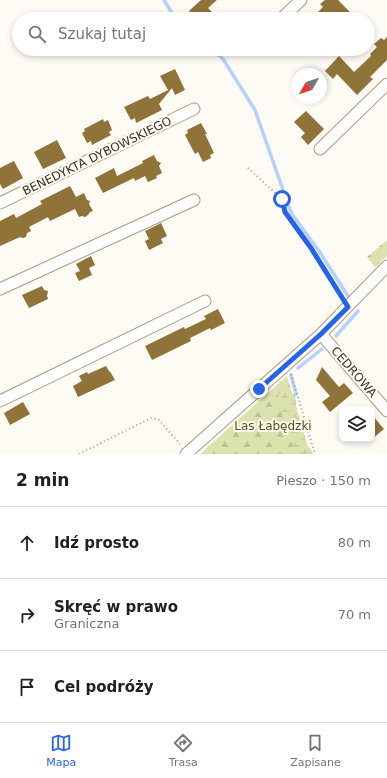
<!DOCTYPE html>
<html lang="pl">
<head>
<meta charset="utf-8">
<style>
  :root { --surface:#fff; --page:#f2f2f2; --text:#202124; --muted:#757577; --line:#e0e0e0; --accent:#2563eb }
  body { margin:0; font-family:"DejaVu Sans",sans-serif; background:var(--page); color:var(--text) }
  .controls { position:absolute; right:12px; bottom:12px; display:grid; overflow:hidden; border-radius:8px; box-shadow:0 2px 6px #0003 }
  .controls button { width:36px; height:36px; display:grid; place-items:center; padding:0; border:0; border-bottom:1px solid var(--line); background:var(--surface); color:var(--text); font:20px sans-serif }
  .compass { position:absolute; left:291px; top:68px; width:36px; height:36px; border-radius:50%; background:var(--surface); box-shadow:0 2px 6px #0003; rotate:231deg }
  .stop { position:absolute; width:12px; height:12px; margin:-9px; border:3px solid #2563eb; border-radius:50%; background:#fff }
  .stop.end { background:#2563eb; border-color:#fff; box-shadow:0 1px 4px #0008 }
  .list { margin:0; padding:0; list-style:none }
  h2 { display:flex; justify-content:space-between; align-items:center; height:52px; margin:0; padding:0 16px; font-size:17px }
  h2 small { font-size:13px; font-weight:400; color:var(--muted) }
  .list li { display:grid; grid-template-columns:26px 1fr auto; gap:12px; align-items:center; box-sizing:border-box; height:72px; padding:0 16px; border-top:1px solid var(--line) }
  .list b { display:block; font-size:15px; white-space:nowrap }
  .list p { margin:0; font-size:13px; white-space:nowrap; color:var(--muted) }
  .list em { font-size:13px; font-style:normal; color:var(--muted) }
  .icon { flex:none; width:22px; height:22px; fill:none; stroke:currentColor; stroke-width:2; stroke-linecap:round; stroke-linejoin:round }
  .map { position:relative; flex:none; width:387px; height:454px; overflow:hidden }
  .search { position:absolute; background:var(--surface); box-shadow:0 2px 6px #0003; left:12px; right:12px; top:12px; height:44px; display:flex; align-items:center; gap:10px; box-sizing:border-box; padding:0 14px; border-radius:22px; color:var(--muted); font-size:15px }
  .sheet { height:268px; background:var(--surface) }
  nav { display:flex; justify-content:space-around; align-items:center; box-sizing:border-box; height:56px; border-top:1px solid var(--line); background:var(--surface); font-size:11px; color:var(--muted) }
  nav a { display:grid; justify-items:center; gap:2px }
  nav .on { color:var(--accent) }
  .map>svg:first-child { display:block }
  .forest { fill:url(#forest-firs) }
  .wetland { fill:url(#wetland-marsh) }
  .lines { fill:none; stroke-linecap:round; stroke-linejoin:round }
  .stream { stroke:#b5d2fd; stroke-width:3.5 }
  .building { fill:#8f7339 }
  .minor-casing { stroke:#ac9b7b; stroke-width:13 }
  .path { stroke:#a39e95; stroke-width:2; stroke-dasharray:1 3; stroke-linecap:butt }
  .minor { stroke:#fff; stroke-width:11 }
  .route { stroke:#2563eb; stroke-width:5 }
  .labels { text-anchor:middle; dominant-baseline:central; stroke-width:4; stroke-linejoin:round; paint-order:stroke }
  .street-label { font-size:12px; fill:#3b3427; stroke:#fefaf4 }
  .park-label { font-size:12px; fill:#52570d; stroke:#fefaf4 }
</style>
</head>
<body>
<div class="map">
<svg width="387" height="454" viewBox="0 0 387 454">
  <defs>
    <pattern id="forest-firs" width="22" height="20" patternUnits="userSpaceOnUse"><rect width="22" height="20" fill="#dce2ad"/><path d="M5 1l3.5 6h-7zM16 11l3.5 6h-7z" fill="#bec295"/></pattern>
    <pattern id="wetland-marsh" width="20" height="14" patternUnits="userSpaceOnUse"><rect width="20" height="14" fill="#dce2ad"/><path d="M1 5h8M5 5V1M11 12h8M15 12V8" fill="none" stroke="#bec295"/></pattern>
  </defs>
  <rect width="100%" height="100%" fill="#fefaf4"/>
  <g class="forest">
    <path d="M 387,240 L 387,256 L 375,267 L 367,257 Z"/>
    <path d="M 287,376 L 310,454 L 200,454 Z"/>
  </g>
  <path class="wetland" d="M 284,387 L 295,395 L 297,412 L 303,429 L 306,445 L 311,449 L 313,454 L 298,454 L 285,430 L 282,411 L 278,395 L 282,389 Z"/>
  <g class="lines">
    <g class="stream">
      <path d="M 164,0 L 172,13 L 177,19"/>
      <path d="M 212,49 L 223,59 L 255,110 L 289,207 L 292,214 L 319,251 L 348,296"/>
      <path d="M 336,336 L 358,311"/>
      <path d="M 298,368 L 322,349"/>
      <path d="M 291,375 L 296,394 L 295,395"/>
    </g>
  </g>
  <g class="building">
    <path d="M 201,0 L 217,0 L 208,8 L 219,19 L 197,19 L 189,11 Z"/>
    <path d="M 325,0 L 338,0 L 350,12 L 343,19 L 322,19 L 317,13 L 323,7 L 320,4 Z"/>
    <path d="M 387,37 L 387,60 L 370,77 L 373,79 L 357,95 L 337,74 L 333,79 L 325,71 L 339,56 L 354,72 L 371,56 L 370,54 L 377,47 L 374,44 L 381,38 L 384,40 Z"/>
    <path d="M 175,69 L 185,90 L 175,95 L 172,88 L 159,104 L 162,110 L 136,123 L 135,118 L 131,120 L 124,107 L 148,96 L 150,99 L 168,90 L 160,76 Z"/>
    <path d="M 306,111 L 324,129 L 308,145 L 301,137 L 305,133 L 294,122 Z"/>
    <path d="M 103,119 L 104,122 L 108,120 L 112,130 L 109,132 L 111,135 L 92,145 L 91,141 L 87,143 L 82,133 L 85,131 L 84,129 Z"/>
    <path d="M 201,123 L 207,134 L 205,134 L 214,153 L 210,155 L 211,158 L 203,162 L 198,152 L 195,154 L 185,135 L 188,133 L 187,130 Z"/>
    <path d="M 57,140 L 66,158 L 43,169 L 34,152 Z"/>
    <path d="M 154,155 L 157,161 L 161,163 L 159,166 L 162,173 L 156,176 L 157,178 L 148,182 L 145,176 L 135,181 L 134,178 L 103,193 L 95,178 L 114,168 L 117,176 L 143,163 L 142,161 Z"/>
    <path d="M 14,161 L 23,178 L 3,189 L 0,184 L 0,168 Z"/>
    <path d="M 70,186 L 76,197 L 84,193 L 87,200 L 90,201 L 89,204 L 93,211 L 90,212 L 88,215 L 85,217 L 82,216 L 79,217 L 75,209 L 50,221 L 48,217 L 29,227 L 31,231 L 27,233 L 26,237 L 23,238 L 20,237 L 0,246 L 0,221 L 14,214 L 16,218 L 42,204 L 40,201 Z"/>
    <path d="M 161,223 L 167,236 L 161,239 L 163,243 L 149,250 L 145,241 L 149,239 L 145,231 Z"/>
    <path d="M 91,256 L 95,265 L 89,268 L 92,275 L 79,281 L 75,273 L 80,271 L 76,264 Z"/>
    <path d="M 42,286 L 44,290 L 48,291 L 47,296 L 48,299 L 29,308 L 22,295 Z"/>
    <path d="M 218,309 L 225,323 L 211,330 L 210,328 L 190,338 L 191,341 L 152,360 L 145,346 L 184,327 L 185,329 L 206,319 L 204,316 Z"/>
    <path d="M 106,366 L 109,371 L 111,373 L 115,380 L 78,397 L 73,386 L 82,381 L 79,376 L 87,372 L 88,374 Z"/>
    <path d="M 322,367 L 339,387 L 344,383 L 353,393 L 330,412 L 322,402 L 330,396 L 316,380 Z"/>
    <path d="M 23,402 L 30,414 L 10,425 L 4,413 Z"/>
    <path d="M 372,415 L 384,429 L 372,439 Z"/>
  </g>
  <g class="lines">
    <defs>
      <g id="minor">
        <path d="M 281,19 L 301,0"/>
        <path d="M 320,149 L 387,84"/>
        <path d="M 0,203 L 194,109"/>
        <path d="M 0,289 L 194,200"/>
        <path d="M 321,334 L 387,411"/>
        <path d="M 0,401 L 205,301"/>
        <path d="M 186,454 L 321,334 L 387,266"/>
      </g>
    </defs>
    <use href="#minor" class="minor-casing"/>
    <g class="path">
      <path d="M 248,168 L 282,199 L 285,212 L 311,248 L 342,297"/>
      <path d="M 291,374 L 315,454"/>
      <path d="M 79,454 L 151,418 L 159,420 L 180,444"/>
    </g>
    <use href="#minor" class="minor"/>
  </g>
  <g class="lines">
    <path class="route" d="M 259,389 L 321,334 L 348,307 L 311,248 L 285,212 L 282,199"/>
  </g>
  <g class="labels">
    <g class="street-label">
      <text transform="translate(97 156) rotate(-26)">BENEDYKTA DYBOWSKIEGO</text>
      <text transform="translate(354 372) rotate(49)">CEDROWA</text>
    </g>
    <g class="park-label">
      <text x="273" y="426">Las Łabędzki</text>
    </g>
  </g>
</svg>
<div class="controls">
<button><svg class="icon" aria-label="layers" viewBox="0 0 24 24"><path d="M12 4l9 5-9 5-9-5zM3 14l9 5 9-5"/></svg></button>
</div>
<svg class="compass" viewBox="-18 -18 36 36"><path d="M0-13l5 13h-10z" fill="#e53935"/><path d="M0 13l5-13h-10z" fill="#757577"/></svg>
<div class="stop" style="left:282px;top:199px"></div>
<div class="stop end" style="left:259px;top:389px"></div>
<div class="search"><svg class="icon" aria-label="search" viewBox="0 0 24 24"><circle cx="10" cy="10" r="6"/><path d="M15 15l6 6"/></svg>Szukaj tutaj</div>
</div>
<section class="sheet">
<h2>2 min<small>Pieszo · 150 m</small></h2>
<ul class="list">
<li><svg class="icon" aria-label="ahead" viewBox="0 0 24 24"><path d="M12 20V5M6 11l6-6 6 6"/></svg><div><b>Idź prosto</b></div><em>80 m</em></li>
<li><svg class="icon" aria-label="right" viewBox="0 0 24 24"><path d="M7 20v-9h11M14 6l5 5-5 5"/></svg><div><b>Skręć w prawo</b><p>Graniczna</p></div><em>70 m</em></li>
<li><svg class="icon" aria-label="arrive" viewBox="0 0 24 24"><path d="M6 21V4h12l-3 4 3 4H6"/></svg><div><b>Cel podróży</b></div></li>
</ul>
</section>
<nav>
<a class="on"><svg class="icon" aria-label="map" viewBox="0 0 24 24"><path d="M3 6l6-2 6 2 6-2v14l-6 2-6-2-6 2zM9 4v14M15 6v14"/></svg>Mapa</a>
<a><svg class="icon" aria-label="directions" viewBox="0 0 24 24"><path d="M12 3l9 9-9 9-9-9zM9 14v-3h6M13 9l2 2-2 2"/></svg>Trasa</a>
<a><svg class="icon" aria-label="saved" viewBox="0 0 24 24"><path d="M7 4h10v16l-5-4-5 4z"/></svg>Zapisane</a>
</nav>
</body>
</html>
